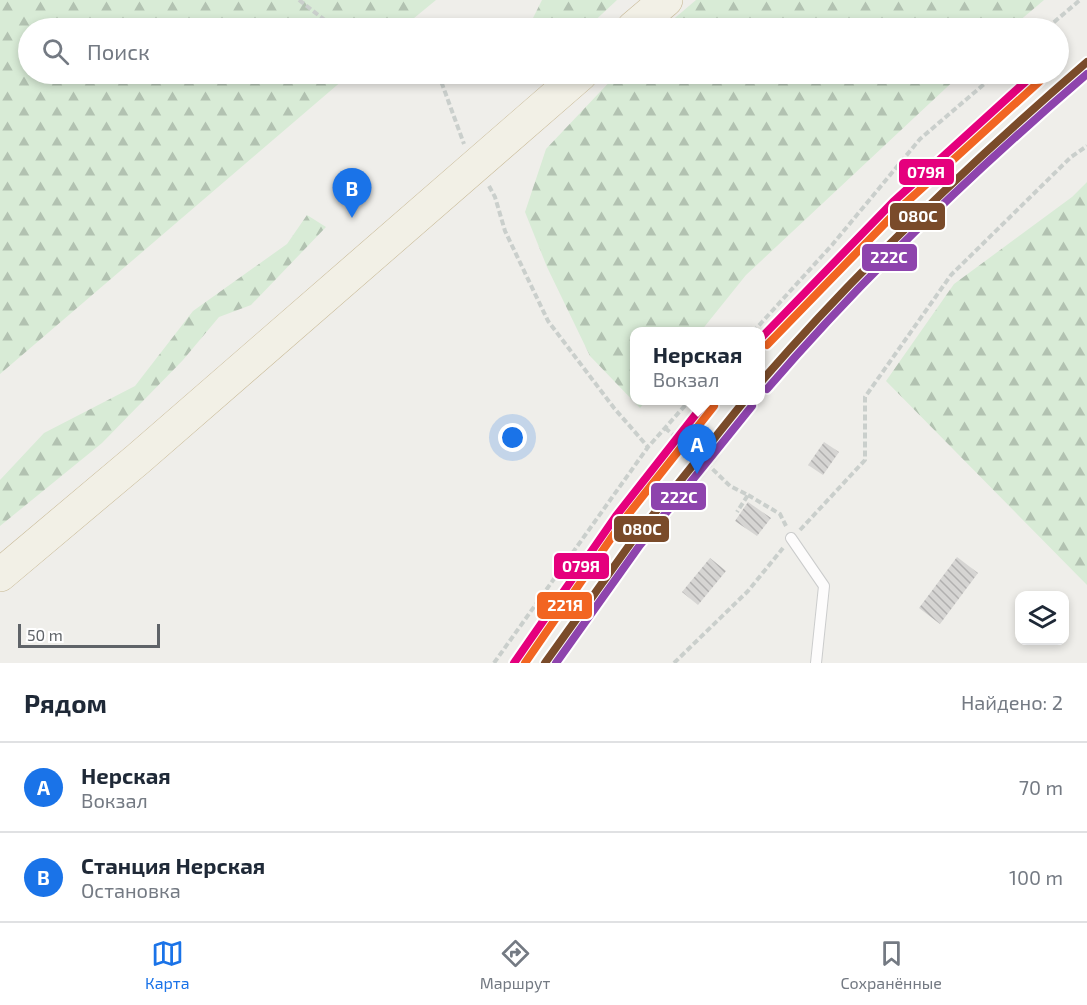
<!DOCTYPE html>
<html lang="ru">
<head>
<meta charset="utf-8">
<style>
  :root { --surface:#fff; --page:#f2f2f3; --text:#1f2937; --muted:#747a83; --line:#e0e1e3; --accent:#1a73e8 }
  body { margin:0; font-family:"Exo 2",sans-serif; background:var(--page); color:var(--text) }
  .controls { position:absolute; right:18px; bottom:18px; display:grid; overflow:hidden; border-radius:12px; box-shadow:0 3px 9px #0003 }
  .controls button { width:54px; height:54px; display:grid; place-items:center; padding:0; border:0; border-bottom:2px solid var(--line); background:var(--surface); color:var(--text); font:30px sans-serif }
  .scale { position:absolute; left:18px; bottom:15px; width:142px; box-sizing:border-box; padding-left:6px; border:3px solid #5f6368; border-top:0; font-size:16px; line-height:21px; white-space:nowrap; color:#5f6368; -webkit-text-stroke:4px #fff; paint-order:stroke }
  .you { position:absolute; left:513px; top:438px; width:21px; height:21px; margin:-15px; border:4px solid #fff; border-radius:50%; background:#1a73e8; box-shadow:0 0 0 9px #1a73e833 }
  .badge { display:grid; place-items:center; width:39px; height:39px; border-radius:50%; background:var(--accent); color:#fff; font-size:20px; font-weight:700 }
  .pin { position:absolute; translate:-50% -50px; filter:drop-shadow(0 2px 3px #0008) }
  .pin::after { content:''; position:absolute; top:32px; width:21px; height:18px; background:inherit; clip-path:polygon(0 0,100% 0,50% 100%) }
  .popup { position:absolute; left:630px; top:327px; width:135px; height:78px; box-sizing:border-box; display:grid; place-content:center; border-radius:12px; background:var(--surface); filter:drop-shadow(0 2px 4px #0005); font-size:20px; white-space:nowrap; color:var(--muted) }
  .popup b { font-size:22px; color:var(--text) }
  .popup::after { content:''; position:absolute; left:50%; top:100%; margin-left:-12px; border:12px solid transparent; border-top-color:var(--surface) }
  .list { margin:0; padding:0; list-style:none }
  h2 { display:flex; justify-content:space-between; align-items:center; height:78px; margin:0; padding:0 24px; font-size:26px }
  h2 small { font-size:20px; font-weight:400; color:var(--muted) }
  .list li { display:grid; grid-template-columns:39px 1fr auto; gap:18px; align-items:center; box-sizing:border-box; height:90px; padding:0 24px; border-top:2px solid var(--line) }
  .list b { display:block; font-size:22px; white-space:nowrap }
  .list p { margin:0; font-size:20px; white-space:nowrap; color:var(--muted) }
  .list em { font-size:20px; font-style:normal; color:var(--muted) }
  .icon { flex:none; width:33px; height:33px; fill:none; stroke:currentColor; stroke-width:2; stroke-linecap:round; stroke-linejoin:round }
  .map { position:relative; flex:none; width:1087px; height:663px; overflow:hidden }
  .search { position:absolute; background:var(--surface); box-shadow:0 3px 9px #0003; left:18px; right:18px; top:18px; height:66px; display:flex; align-items:center; gap:15px; box-sizing:border-box; padding:0 21px; border-radius:33px; color:var(--muted); font-size:22px }
  .sheet { height:258px; background:var(--surface) }
  nav { display:flex; justify-content:space-around; align-items:center; box-sizing:border-box; height:84px; border-top:2px solid var(--line); background:var(--surface); font-size:16px; color:var(--muted) }
  nav a { display:grid; justify-items:center; gap:3px }
  nav .on { color:var(--accent) }
  .map>svg:first-child { display:block }
  .forest { fill:url(#forest-firs) }
  .building { fill:url(#building-back-hatch) }
  .lines { fill:none; stroke-linecap:round; stroke-linejoin:round }
  .service-casing { stroke:#cbcccc; stroke-width:12 }
  .trunk-casing { stroke:#c8b996; stroke-width:34 }
  .path { stroke:#cacfcc; stroke-width:4; stroke-dasharray:6 3; stroke-linecap:butt }
  .service { stroke:#fdfcfc; stroke-width:10 }
  .trunk { stroke:#f2f0e6; stroke-width:33 }
  .rail-1-casing { stroke:#fff; stroke-width:12 }
  .rail-2-casing { stroke:#fff; stroke-width:12 }
  .rail-3-casing { stroke:#fff; stroke-width:12 }
  .rail-4-casing { stroke:#fff; stroke-width:12 }
  .rail-1 { stroke:#7a4b2a; stroke-width:8 }
  .rail-2 { stroke:#8e44ad; stroke-width:8 }
  .rail-3 { stroke:#e5007d; stroke-width:8 }
  .rail-4 { stroke:#f26522; stroke-width:8 }
  .line-badge { stroke:#fff; stroke-width:2 }
  .badge-label { font-size:16px; text-anchor:middle; font-weight:bold; fill:#fff }
</style>
</head>
<body>
<div class="map">
<svg width="1087" height="663" viewBox="0 0 1087 663">
  <defs>
    <pattern id="forest-firs" width="22" height="20" patternUnits="userSpaceOnUse" patternTransform="scale(1.5)"><rect width="22" height="20" fill="#d8ebd6"/><path d="M5 1l3.5 6h-7zM16 11l3.5 6h-7z" fill="#b2c2b1"/></pattern>
    <pattern id="building-back-hatch" width="6" height="6" patternUnits="userSpaceOnUse" patternTransform="scale(1.5)"><rect width="6" height="6" fill="#d6d5d3"/><path d="M-1 5l2 2M0 0l6 6M5-1l2 2" fill="none" stroke="#b1b0af"/></pattern>
  </defs>
  <rect width="100%" height="100%" fill="#efeeea"/>
  <g class="forest">
    <path d="M 0,0 L 436,0 L 402,28 L 28,28 L 28,74 L 350,74 L 0,374 Z"/>
    <path d="M 542,0 L 617,0 L 587,28 L 528,28 Z"/>
    <path d="M 696,0 L 1044,0 L 1011,28 L 663,28 Z"/>
    <path d="M 617,74 L 961,74 L 746,275 L 701,331 L 634,332 L 634,400 L 646,401 L 640,408 L 590,356 L 547,267 L 525,212 L 546,149 Z"/>
    <path d="M 1087,182 L 1087,585 L 886,381 L 954,284 L 1072,197 Z"/>
    <path d="M 307,215 L 326,227 L 251,305 L 219,317 L 183,360 L 102,443 L 0,526 L 0,480 L 44,433 L 135,386 L 193,311 L 287,244 Z"/>
  </g>
  <g class="building">
    <path d="M 824,442 L 839,452 L 823,475 L 808,465 Z"/>
    <path d="M 748,502 L 771,518 L 757,536 L 735,521 Z"/>
    <path d="M 957,557 L 978,573 L 940,624 L 919,608 Z"/>
    <path d="M 710,558 L 726,571 L 698,605 L 682,592 Z"/>
  </g>
  <g class="lines">
    <defs>
      <path id="service" d="M 791,538 L 824,586 L 816,663"/>
      <g id="trunk">
        <path d="M 633,28 L 666,0"/>
        <path d="M 0,575 L 138,459 L 581,74"/>
      </g>
    </defs>
    <use href="#service" class="service-casing"/>
    <use href="#trunk" class="trunk-casing"/>
    <g class="path">
      <path d="M 299,0 L 335,28"/>
      <path d="M 1047,28 L 1080,0"/>
      <path d="M 407,74 L 441,81 L 464,144"/>
      <path d="M 489,186 L 495,197 L 505,231 L 548,321 L 614,408 L 648,447"/>
      <path d="M 753,332 L 832,245 L 920,139 L 996,74"/>
      <path d="M 665,428 L 699,456 L 730,486 L 748,495 L 737,512"/>
      <path d="M 748,495 L 780,514 L 786,526"/>
      <path d="M 800,530 L 865,460 L 865,397 L 951,275 L 1071,157 L 1087,146"/>
      <path d="M 494,663 L 648,447 L 690,400"/>
      <path d="M 674,663 L 748,591 L 783,548"/>
    </g>
    <use href="#service" class="service"/>
    <use href="#trunk" class="trunk"/>
    <defs>
      <g id="rail-1">
        <path d="M 760,383 C 860,267 971,162 1087,62"/>
        <path d="M 545,663 L 633,540 L 745,400"/>
      </g>
      <g id="rail-2">
        <path d="M 767,389 C 865,275 973,172 1087,74"/>
        <path d="M 556,663 L 640,545 L 752,406"/>
      </g>
      <g id="rail-3">
        <path d="M 760,339 L 893,202 L 1034,74"/>
        <path d="M 514,663 L 616,516 L 707,400"/>
      </g>
      <g id="rail-4">
        <path d="M 767,345 L 899,209 L 1040,81"/>
        <path d="M 525,663 L 623,521 L 714,406"/>
      </g>
    </defs>
    <use href="#rail-1" class="rail-1-casing"/>
    <use href="#rail-2" class="rail-2-casing"/>
    <use href="#rail-3" class="rail-3-casing"/>
    <use href="#rail-4" class="rail-4-casing"/>
    <use href="#rail-1" class="rail-1"/>
    <use href="#rail-2" class="rail-2"/>
    <use href="#rail-3" class="rail-3"/>
    <use href="#rail-4" class="rail-4"/>
  </g>
  <g class="line-badge">
    <rect x="898" y="158" width="57" height="28" rx="6" fill="#e5007d"/>
    <rect x="889" y="202" width="57" height="29" rx="6" fill="#7a4b2a"/>
    <rect x="861" y="243" width="57" height="29" rx="6" fill="#8e44ad"/>
    <rect x="650" y="482" width="57" height="29" rx="6" fill="#8e44ad"/>
    <rect x="613" y="515" width="57" height="28" rx="6" fill="#7a4b2a"/>
    <rect x="553" y="552" width="57" height="28" rx="6" fill="#e5007d"/>
    <rect x="536" y="591" width="57" height="29" rx="6" fill="#f26522"/>
  </g>
  <g class="badge-label">
    <text x="926" y="178">079Я</text>
    <text x="918" y="222">080С</text>
    <text x="889" y="263">222С</text>
    <text x="679" y="503">222С</text>
    <text x="642" y="535">080С</text>
    <text x="581" y="572">079Я</text>
    <text x="565" y="611">221Я</text>
  </g>
</svg>
<div class="controls">
<button><svg class="icon" aria-label="layers" viewBox="0 0 24 24"><path d="M12 4l9 5-9 5-9-5zM3 14l9 5 9-5"/></svg></button>
</div>
<div class="scale">50 m</div>
<div class="you"></div>
<div class="pin badge" style="left:697px;top:474px">A</div>
<div class="popup"><b>Нерская</b>Вокзал</div>
<div class="pin badge" style="left:352px;top:218px">B</div>
<div class="search"><svg class="icon" aria-label="search" viewBox="0 0 24 24"><circle cx="10" cy="10" r="6"/><path d="M15 15l6 6"/></svg>Поиск</div>
</div>
<section class="sheet">
<h2>Рядом<small>Найдено: 2</small></h2>
<ul class="list">
<li><span class="badge">A</span><div><b>Нерская</b><p>Вокзал</p></div><em>70 m</em></li>
<li><span class="badge">B</span><div><b>Станция Нерская</b><p>Остановка</p></div><em>100 m</em></li>
</ul>
</section>
<nav>
<a class="on"><svg class="icon" aria-label="map" viewBox="0 0 24 24"><path d="M3 6l6-2 6 2 6-2v14l-6 2-6-2-6 2zM9 4v14M15 6v14"/></svg>Карта</a>
<a><svg class="icon" aria-label="directions" viewBox="0 0 24 24"><path d="M12 3l9 9-9 9-9-9zM9 14v-3h6M13 9l2 2-2 2"/></svg>Маршрут</a>
<a><svg class="icon" aria-label="saved" viewBox="0 0 24 24"><path d="M7 4h10v16l-5-4-5 4z"/></svg>Сохранённые</a>
</nav>
</body>
</html>
